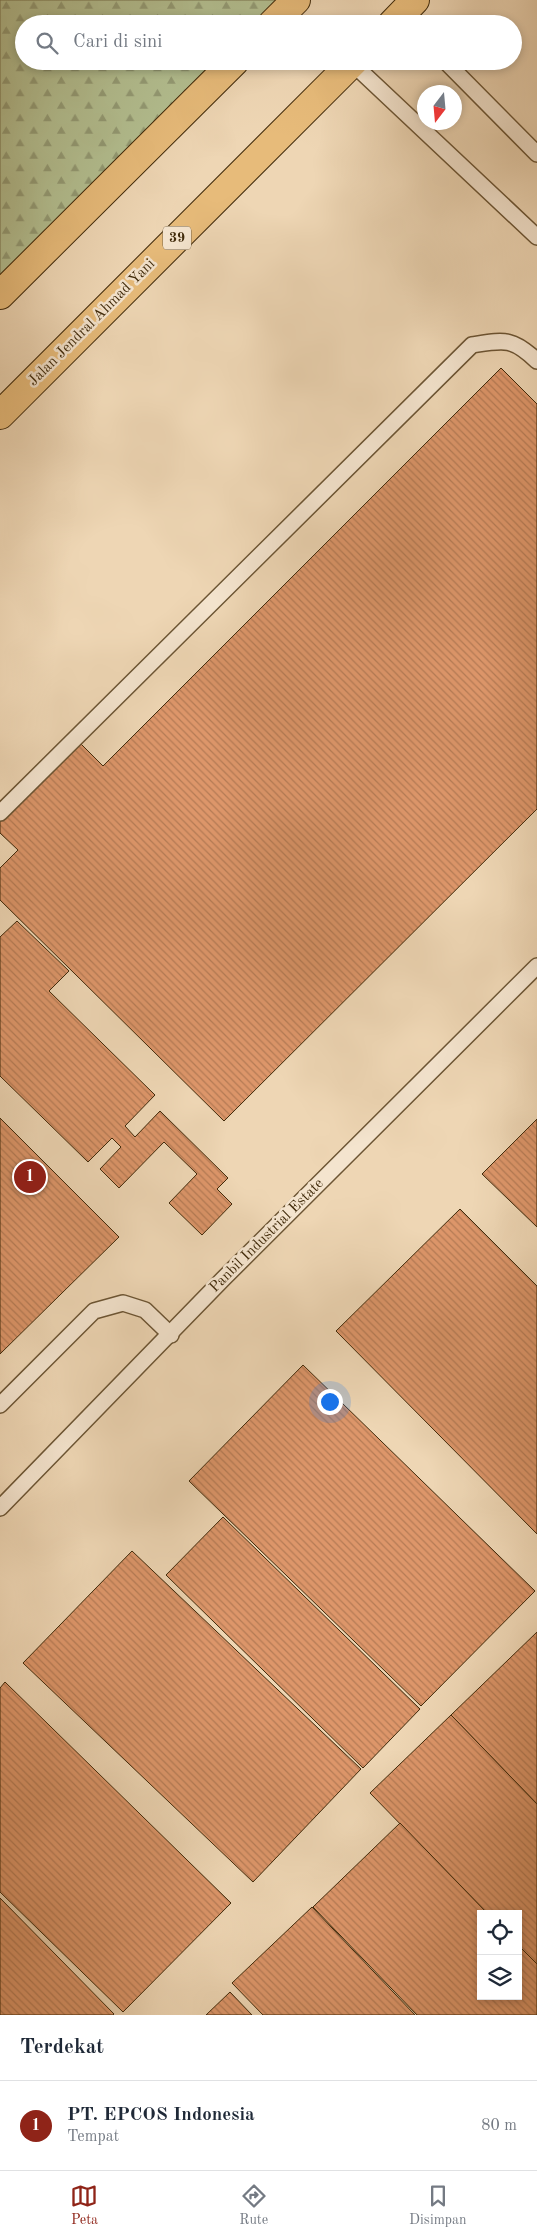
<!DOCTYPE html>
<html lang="id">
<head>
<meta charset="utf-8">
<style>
  :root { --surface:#fff; --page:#f2f2f3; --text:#1f2937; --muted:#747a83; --line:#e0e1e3; --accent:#8f2418 }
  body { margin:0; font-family:"Old Standard TT",serif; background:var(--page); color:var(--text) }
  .controls { position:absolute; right:15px; bottom:15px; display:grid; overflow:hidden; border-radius:0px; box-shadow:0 2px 8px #0003 }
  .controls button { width:45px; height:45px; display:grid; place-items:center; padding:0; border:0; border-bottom:1px solid var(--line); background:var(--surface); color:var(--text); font:25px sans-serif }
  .compass { position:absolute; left:417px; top:85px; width:45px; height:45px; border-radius:50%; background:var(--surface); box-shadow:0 2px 8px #0003; rotate:196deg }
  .you { position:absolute; left:329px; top:1401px; width:18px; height:18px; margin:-12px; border:4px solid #fff; border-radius:50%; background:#1a73e8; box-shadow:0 0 0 8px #1a73e833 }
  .badge { display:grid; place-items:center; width:32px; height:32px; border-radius:50%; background:var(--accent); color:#fff; font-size:16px; font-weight:700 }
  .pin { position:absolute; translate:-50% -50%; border:2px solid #fff; box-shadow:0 1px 5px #0006 }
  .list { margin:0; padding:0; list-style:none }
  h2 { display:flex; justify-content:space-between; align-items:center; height:65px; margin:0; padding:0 20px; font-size:21px }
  h2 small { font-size:16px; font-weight:400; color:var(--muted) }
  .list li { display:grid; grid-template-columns:32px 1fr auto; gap:15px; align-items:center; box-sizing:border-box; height:90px; padding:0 20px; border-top:1px solid var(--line) }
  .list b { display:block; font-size:19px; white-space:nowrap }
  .list p { margin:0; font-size:16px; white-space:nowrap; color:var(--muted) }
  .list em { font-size:16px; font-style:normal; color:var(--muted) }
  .icon { flex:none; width:28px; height:28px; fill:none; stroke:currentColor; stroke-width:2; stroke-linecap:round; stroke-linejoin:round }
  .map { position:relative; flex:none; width:537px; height:2015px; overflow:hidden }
  .search { position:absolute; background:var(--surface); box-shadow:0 2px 8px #0003; left:15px; right:15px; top:15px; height:55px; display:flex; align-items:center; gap:12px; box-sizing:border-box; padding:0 18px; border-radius:28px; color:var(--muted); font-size:19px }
  .sheet { height:155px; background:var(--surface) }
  nav { display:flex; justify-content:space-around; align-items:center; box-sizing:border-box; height:70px; border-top:1px solid var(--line); background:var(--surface); font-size:14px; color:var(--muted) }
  nav a { display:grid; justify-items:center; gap:2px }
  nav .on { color:var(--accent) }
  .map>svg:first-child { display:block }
  .forest { fill:url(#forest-firs); stroke:#7a744e }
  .building { fill:url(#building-back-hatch); stroke:#402a0a }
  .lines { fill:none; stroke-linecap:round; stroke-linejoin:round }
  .service-casing { stroke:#6c5534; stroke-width:18 }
  .trunk-casing { stroke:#402a0a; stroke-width:30 }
  .service { stroke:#f4e4ce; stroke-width:15 }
  .trunk { stroke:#e7bb7a; stroke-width:28 }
  .labels { text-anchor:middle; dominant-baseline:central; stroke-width:5; stroke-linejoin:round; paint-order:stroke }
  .shield { fill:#f4e4ce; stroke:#766245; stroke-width:1 }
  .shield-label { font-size:14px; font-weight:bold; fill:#402a0a }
  .street-label { font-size:15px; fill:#402a0a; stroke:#f4e4ce }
</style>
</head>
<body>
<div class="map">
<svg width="537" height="2015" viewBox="0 0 537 2015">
  <defs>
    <pattern id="forest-firs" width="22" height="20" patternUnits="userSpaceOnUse" patternTransform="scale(1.25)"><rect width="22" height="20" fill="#b3bf91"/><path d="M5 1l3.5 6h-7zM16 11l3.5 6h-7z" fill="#939b75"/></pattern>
    <pattern id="building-back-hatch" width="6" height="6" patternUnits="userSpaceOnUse" patternTransform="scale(1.25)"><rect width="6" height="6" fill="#dd966a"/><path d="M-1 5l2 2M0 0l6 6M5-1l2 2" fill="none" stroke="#b57b55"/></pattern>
  </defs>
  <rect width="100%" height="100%" fill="#eed6b4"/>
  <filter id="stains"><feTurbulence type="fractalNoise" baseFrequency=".004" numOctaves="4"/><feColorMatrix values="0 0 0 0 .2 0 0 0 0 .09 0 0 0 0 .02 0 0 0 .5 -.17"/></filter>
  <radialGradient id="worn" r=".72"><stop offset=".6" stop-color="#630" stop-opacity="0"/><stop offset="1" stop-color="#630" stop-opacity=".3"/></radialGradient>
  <path class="forest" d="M 0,0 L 296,0 L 273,24 L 24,24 L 24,61 L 236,61 L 0,302 Z"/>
  <g class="building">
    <path d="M 501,368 L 537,404 L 537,809 L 224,1121 L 0,900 L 0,868 L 18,850 L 0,833 L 0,816 L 76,739 L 103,766 Z"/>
    <path d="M 17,921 L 69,971 L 49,991 L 155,1095 L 125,1126 L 135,1137 L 160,1111 L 228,1178 L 217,1189 L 232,1204 L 202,1235 L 169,1203 L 197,1174 L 164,1142 L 119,1188 L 100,1169 L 121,1147 L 112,1138 L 88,1162 L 0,1076 L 0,937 Z"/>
    <path d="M 0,1118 L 119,1237 L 0,1354 Z"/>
    <path d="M 537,1119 L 537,1227 L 482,1174 Z"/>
    <path d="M 460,1209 L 537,1286 L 537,1534 L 336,1331 Z"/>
    <path d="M 303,1365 L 535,1591 L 421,1706 L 189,1481 Z"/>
    <path d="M 223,1517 L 420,1709 L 363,1768 L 166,1575 Z"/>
    <path d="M 132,1551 L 361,1769 L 253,1882 L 23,1663 Z"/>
    <path d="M 537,1632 L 537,1804 L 451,1715 Z"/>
    <path d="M 5,1682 L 231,1903 L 123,2012 L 0,1892 L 0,1688 Z"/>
    <path d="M 451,1715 L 537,1804 L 537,1964 L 518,1945 L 518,1914 L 488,1914 L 370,1793 Z"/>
    <path d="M 400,1823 L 488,1914 L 481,1914 L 481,1996 L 518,1996 L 518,1945 L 537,1964 L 537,2015 L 417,2015 L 313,1907 Z"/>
    <path d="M 0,1898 L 114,2014 L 113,2015 L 0,2015 Z"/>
    <path d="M 312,1907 L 415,2015 L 263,2015 L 232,1983 Z"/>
    <path d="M 230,1992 L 252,2015 L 206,2015 Z"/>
  </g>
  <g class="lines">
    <defs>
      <g id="service">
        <path d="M 445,61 L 537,154"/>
        <path d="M 352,63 L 537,237"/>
        <path d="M 0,813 L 472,345 C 504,340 512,337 537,361"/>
        <path d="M 0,1405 L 94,1311 L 123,1303 L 145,1310 L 171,1335"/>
        <path d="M 0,1508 L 223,1279 L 537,966"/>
      </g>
      <g id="trunk">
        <path d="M 272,24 L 296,0"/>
        <path d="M 392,24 L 415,0"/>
        <path d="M 0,295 L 235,61"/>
        <path d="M 0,415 L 354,61"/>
      </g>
    </defs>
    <use href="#service" class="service-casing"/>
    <use href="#trunk" class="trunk-casing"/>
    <use href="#service" class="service"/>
    <use href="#trunk" class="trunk"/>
  </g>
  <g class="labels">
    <rect class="shield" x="163" y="226.5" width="28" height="23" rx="4"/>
    <g class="shield-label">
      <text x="177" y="238">39</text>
    </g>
    <g class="street-label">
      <text transform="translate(92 323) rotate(-45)">Jalan Jendral Ahmad Yani</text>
      <text transform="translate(267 1236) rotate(-45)">Panbil Industrial Estate</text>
    </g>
  </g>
  <rect width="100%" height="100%" filter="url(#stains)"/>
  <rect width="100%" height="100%" fill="url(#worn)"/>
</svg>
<div class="controls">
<button><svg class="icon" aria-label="locate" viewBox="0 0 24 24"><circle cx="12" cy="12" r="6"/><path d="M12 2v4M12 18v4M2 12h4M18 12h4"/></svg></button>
<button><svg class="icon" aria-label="layers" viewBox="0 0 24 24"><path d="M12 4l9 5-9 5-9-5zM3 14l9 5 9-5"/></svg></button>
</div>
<svg class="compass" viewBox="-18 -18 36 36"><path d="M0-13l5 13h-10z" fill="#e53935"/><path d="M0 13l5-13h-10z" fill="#747a83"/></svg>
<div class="you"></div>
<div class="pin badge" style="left:30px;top:1177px">1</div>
<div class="search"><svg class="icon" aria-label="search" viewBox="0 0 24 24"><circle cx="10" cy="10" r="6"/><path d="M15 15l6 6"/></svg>Cari di sini</div>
</div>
<section class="sheet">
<h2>Terdekat<small></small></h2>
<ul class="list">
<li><span class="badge">1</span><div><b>PT. EPCOS Indonesia</b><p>Tempat</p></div><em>80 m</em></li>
</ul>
</section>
<nav>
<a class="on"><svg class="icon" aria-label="map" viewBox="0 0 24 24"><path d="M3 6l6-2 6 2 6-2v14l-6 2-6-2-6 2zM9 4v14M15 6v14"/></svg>Peta</a>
<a><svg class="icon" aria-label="directions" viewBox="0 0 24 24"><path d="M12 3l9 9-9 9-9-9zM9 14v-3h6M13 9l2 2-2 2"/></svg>Rute</a>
<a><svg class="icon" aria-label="saved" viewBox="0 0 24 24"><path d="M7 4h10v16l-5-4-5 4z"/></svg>Disimpan</a>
</nav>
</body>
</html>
